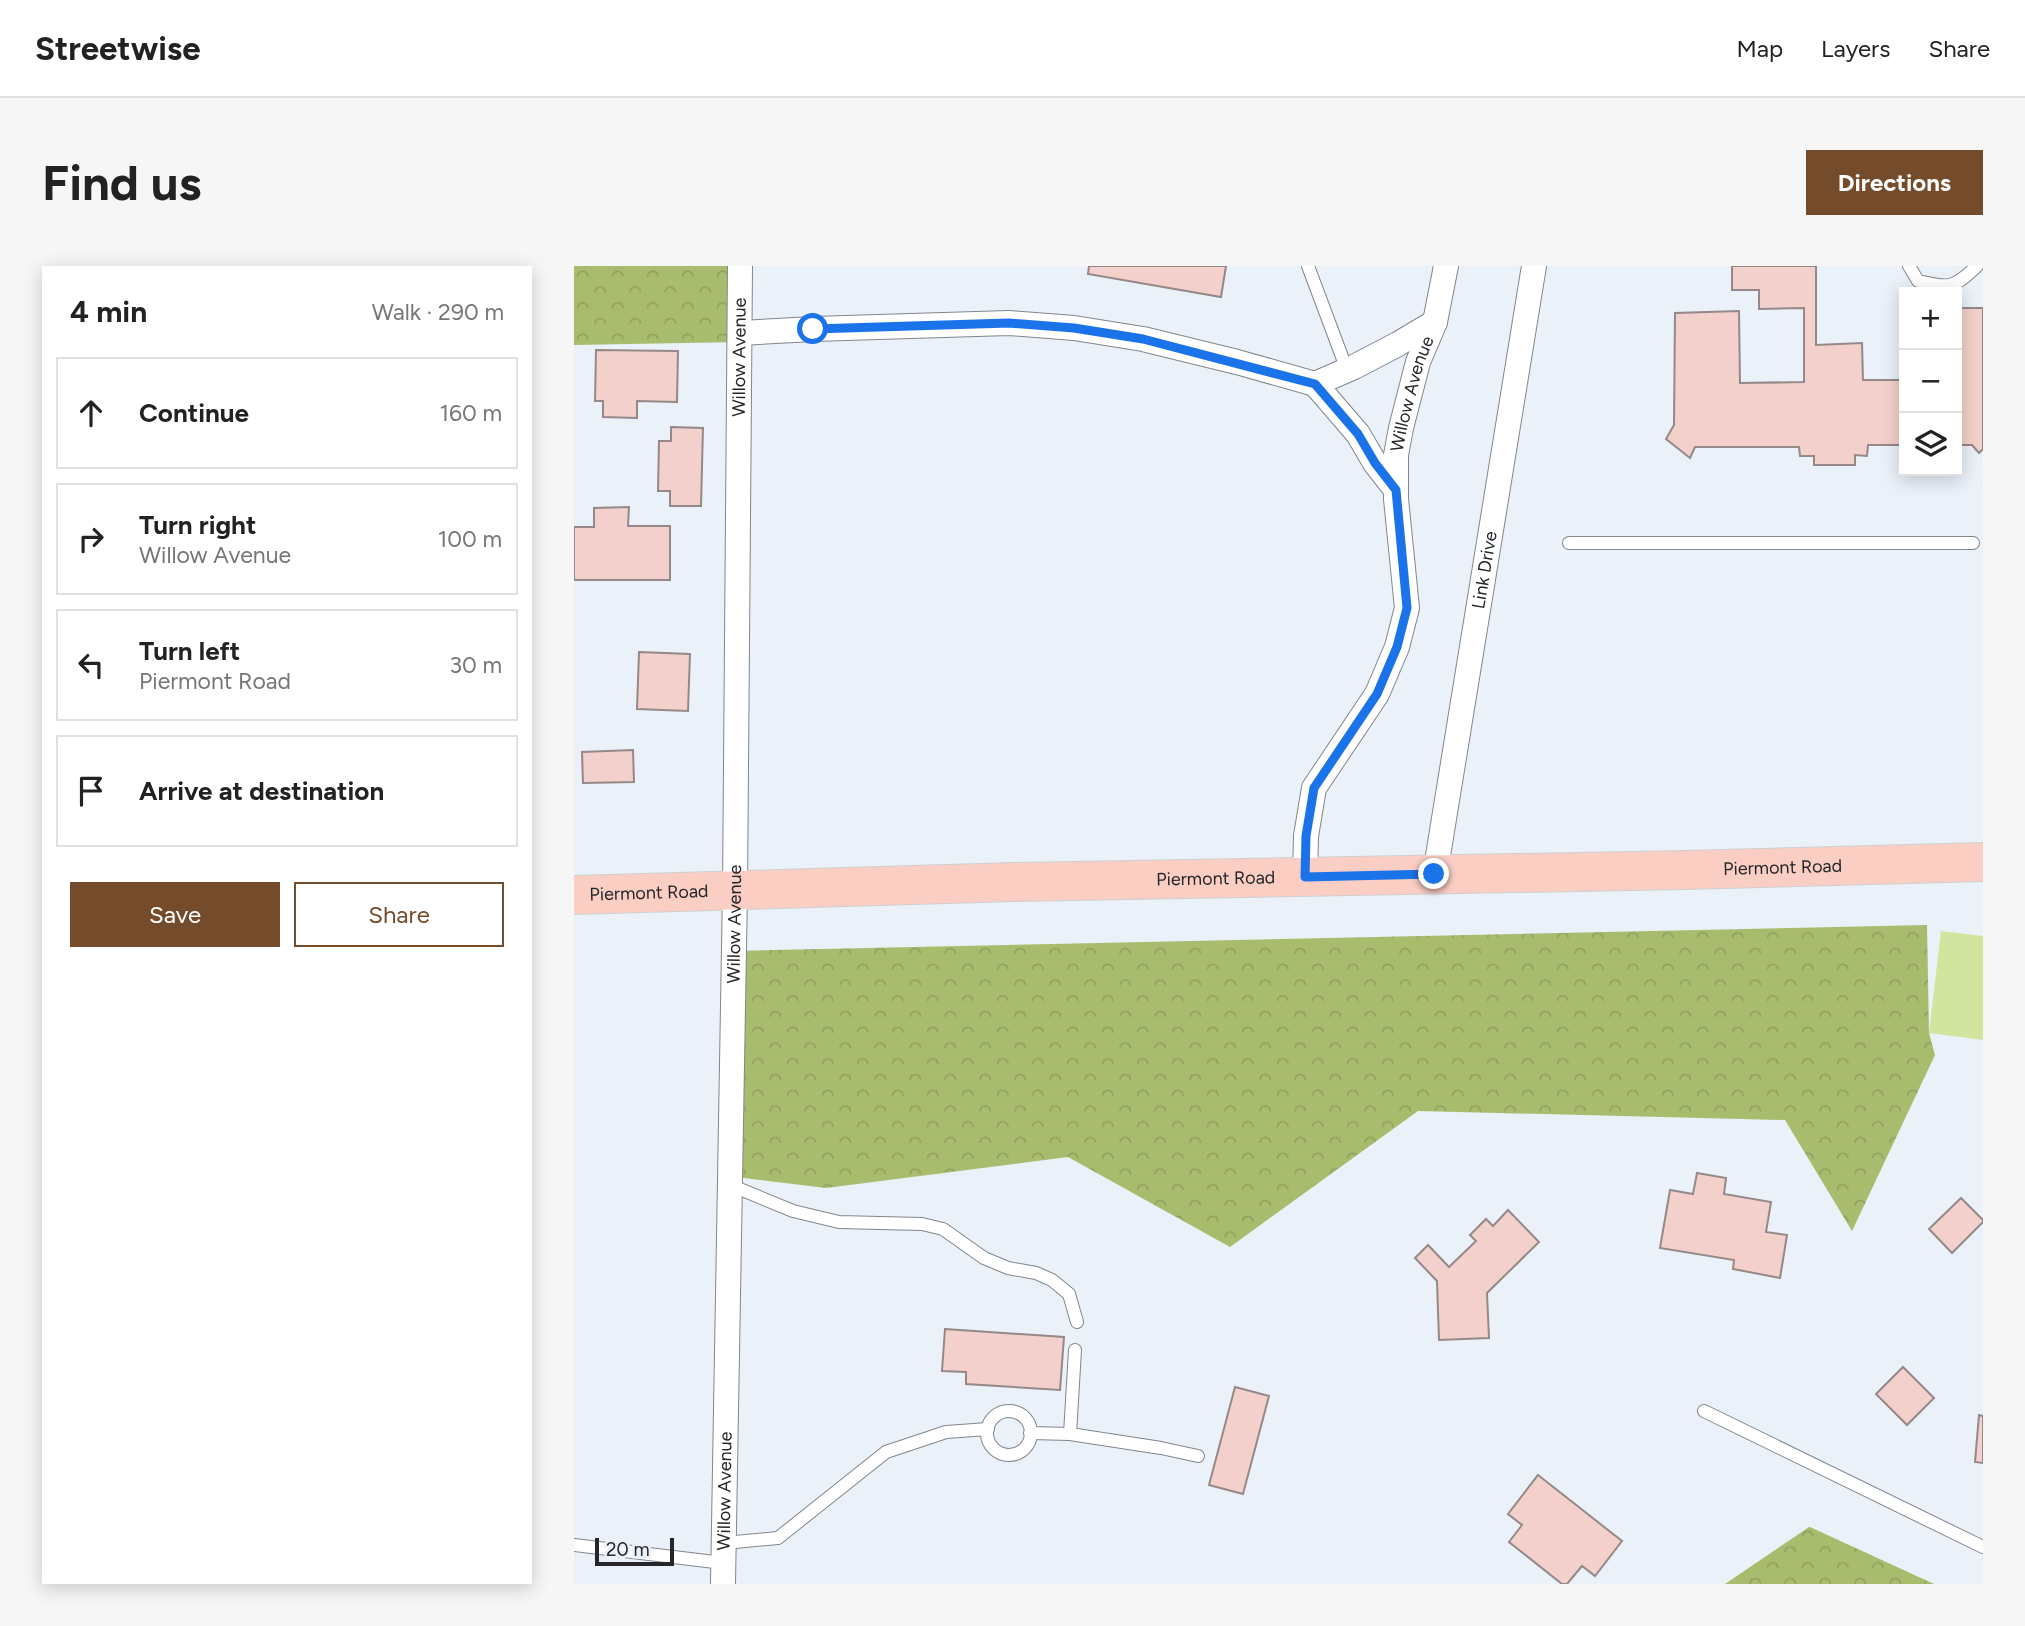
<!DOCTYPE html>
<html lang="en">
<head>
<meta charset="utf-8">
<style>
  :root { --surface:#fff; --page:#f6f6f6; --text:#222; --muted:#767676; --line:#e0e0e0; --accent:#744c2b }
  body { margin:0; font-family:Figtree,sans-serif; background:var(--page); color:var(--text) }
  .controls { position:absolute; right:21px; top:21px; display:grid; overflow:hidden; border-radius:0px; box-shadow:0 4px 18px #0003 }
  .controls button { width:63px; height:63px; display:grid; place-items:center; padding:0; border:0; border-bottom:2px solid var(--line); background:var(--surface); color:var(--text); font:35px sans-serif }
  .scale { position:absolute; left:21px; bottom:18px; width:79px; box-sizing:border-box; padding-left:7px; border:4px solid #242629; border-top:0; font-size:19px; line-height:24px; white-space:nowrap; color:#242629; -webkit-text-stroke:5px #eaf1f9; paint-order:stroke }
  .stop { position:absolute; width:21px; height:21px; margin:-16px; border:5px solid #1a73e8; border-radius:50%; background:#fff }
  .stop.end { background:#1a73e8; border-color:#fff; box-shadow:0 2px 7px #0008 }
  .list { margin:0; padding:0; list-style:none }
  h2 { display:flex; justify-content:space-between; align-items:center; height:91px; margin:0; padding:0 28px; font-size:30px }
  h2 small { font-size:23px; font-weight:400; color:var(--muted) }
  .list li { display:grid; grid-template-columns:46px 1fr auto; gap:21px; align-items:center; box-sizing:border-box; height:112px; margin:0 14px 14px; padding:0 14px; border:2px solid var(--line); border-radius:0px }
  .list b { display:block; font-size:26px; white-space:nowrap }
  .list p { margin:0; font-size:23px; white-space:nowrap; color:var(--muted) }
  .list em { font-size:23px; font-style:normal; color:var(--muted) }
  .actions { display:flex; gap:14px; padding:21px 28px }
  .actions a { flex:1; padding:16px 0; border:2px solid var(--accent); border-radius:0px; text-align:center; font-size:24px; color:var(--accent) }
  .actions .main { background:var(--accent); color:#fff }
  .icon { flex:none; width:38px; height:38px; fill:none; stroke:currentColor; stroke-width:2; stroke-linecap:round; stroke-linejoin:round }
  .map { position:relative; flex:none; width:1409px; height:1318px; overflow:hidden; border-radius:0px }
  header { display:flex; align-items:center; gap:42px; box-sizing:border-box; height:98px; padding:0 35px; background:var(--surface); border-bottom:2px solid var(--line) }
  header strong { font-size:33px }
  nav { display:flex; gap:38px; margin-inline-start:auto; font-size:24px }
  .intro { display:flex; align-items:center; justify-content:space-between; box-sizing:border-box; height:168px; padding:0 42px }
  h1 { margin:0; font-size:49px }
  .button { padding:18px 32px; border-radius:0px; background:var(--accent); color:#fff; font-size:24px; font-weight:700 }
  main { display:flex; gap:42px; padding:0 42px }
  aside { flex:1; background:var(--surface); border-radius:0px; box-shadow:0 4px 18px #0003 }
  .map>svg:first-child { display:block }
  .grass { fill:#d2e59e }
  .forest { fill:url(#forest-crowns) }
  .building { fill:#f4d0cc; stroke:#948988; stroke-width:2 }
  .lines { fill:none; stroke-linecap:round; stroke-linejoin:round }
  .lane-casing { stroke:#80868d; stroke-width:14 }
  .street-casing { stroke:#80868d; stroke-width:26 }
  .primary-casing { stroke:#cfcfd0; stroke-width:40 }
  .lane { stroke:#fff; stroke-width:12 }
  .street { stroke:#fff; stroke-width:24 }
  .primary { stroke:#fbcec4; stroke-width:38 }
  .route { stroke:#1a73e8; stroke-width:9 }
  .labels { text-anchor:middle; dominant-baseline:central; stroke-width:5; stroke-linejoin:round; paint-order:stroke }
  .street-label { font-size:18px; fill:#242629; stroke:#eaf1f9 }
</style>
</head>
<body>
<header>
<strong>Streetwise</strong>
<nav><a>Map</a><a>Layers</a><a>Share</a></nav>
</header>
<div class="intro"><h1>Find us</h1><a class="button">Directions</a></div>
<main>
<aside>
<h2>4 min<small>Walk · 290 m</small></h2>
<ul class="list">
<li><svg class="icon" aria-label="ahead" viewBox="0 0 24 24"><path d="M12 20V5M6 11l6-6 6 6"/></svg><div><b>Continue</b></div><em>160 m</em></li>
<li><svg class="icon" aria-label="right" viewBox="0 0 24 24"><path d="M7 20v-9h11M14 6l5 5-5 5"/></svg><div><b>Turn right</b><p>Willow Avenue</p></div><em>100 m</em></li>
<li><svg class="icon" aria-label="left" viewBox="0 0 24 24"><path d="M17 20v-9H6M10 6l-5 5 5 5"/></svg><div><b>Turn left</b><p>Piermont Road</p></div><em>30 m</em></li>
<li><svg class="icon" aria-label="arrive" viewBox="0 0 24 24"><path d="M6 21V4h12l-3 4 3 4H6"/></svg><div><b>Arrive at destination</b></div></li>
</ul>
<div class="actions"><a class="main">Save</a><a>Share</a></div>
</aside>
<div class="map">
<svg width="1409" height="1318" viewBox="0 0 1409 1318">
  <defs>
    <pattern id="forest-crowns" width="20" height="18" patternUnits="userSpaceOnUse" patternTransform="scale(1.75)"><rect width="20" height="18" fill="#a9bc6e"/><path d="M2 6a3 3 0 1 1 6 0M12 15a3 3 0 1 1 6 0" fill="none" stroke="#91a15f"/></pattern>
  </defs>
  <rect width="100%" height="100%" fill="#eaf1f9"/>
  <path class="grass" d="M 1367,665 L 1409,670 L 1409,774 L 1355,767 Z"/>
  <g class="forest">
    <path d="M 0,0 L 164,0 L 166,76 L 0,79 Z"/>
    <path d="M 1353,659 L 1355,767 L 1361,789 L 1278,965 L 1211,854 L 844,845 L 656,981 L 494,891 L 252,922 L 146,909 L 159,685 Z"/>
    <path d="M 1235,1261 L 1236,1261 L 1360,1318 L 1151,1318 Z"/>
  </g>
  <g class="building">
    <path d="M 515,0 L 652,0 L 647,31 L 514,8 Z"/>
    <path d="M 1158,0 L 1242,0 L 1242,79 L 1288,77 L 1289,114 L 1330,114 L 1330,179 L 1294,179 L 1293,190 L 1281,189 L 1281,199 L 1240,199 L 1240,190 L 1226,190 L 1225,181 L 1121,181 L 1116,192 L 1092,173 L 1100,159 L 1101,47 L 1165,45 L 1166,117 L 1230,116 L 1230,42 L 1185,43 L 1185,24 L 1158,24 Z"/>
    <path d="M 1383,42 L 1409,42 L 1409,183 L 1405,187 L 1398,179 L 1383,179 Z"/>
    <path d="M 22,84 L 104,85 L 103,136 L 63,135 L 63,152 L 29,151 L 29,135 L 21,135 Z"/>
    <path d="M 97,161 L 129,162 L 127,240 L 96,240 L 96,225 L 84,225 L 85,175 L 97,175 Z"/>
    <path d="M 55,241 L 54,260 L 96,260 L 96,314 L 0,314 L 0,261 L 20,261 L 20,242 Z"/>
    <path d="M 65,386 L 116,388 L 114,445 L 63,443 Z"/>
    <path d="M 59,484 L 60,516 L 9,517 L 8,486 Z"/>
    <path d="M 1123,907 L 1152,912 L 1150,928 L 1197,936 L 1192,966 L 1213,969 L 1206,1012 L 1159,1003 L 1160,994 L 1086,982 L 1096,924 L 1119,928 Z"/>
    <path d="M 1387,932 L 1409,954 L 1409,956 L 1378,987 L 1355,963 Z"/>
    <path d="M 934,944 L 965,976 L 913,1027 L 915,1072 L 865,1074 L 863,1015 L 841,992 L 854,979 L 875,1001 L 902,975 L 896,969 L 912,953 L 919,960 Z"/>
    <path d="M 371,1063 L 490,1071 L 486,1124 L 392,1118 L 392,1106 L 368,1105 Z"/>
    <path d="M 1329,1101 L 1360,1132 L 1333,1159 L 1302,1128 Z"/>
    <path d="M 661,1121 L 695,1130 L 669,1228 L 635,1219 Z"/>
    <path d="M 1405,1149 L 1409,1150 L 1409,1197 L 1401,1196 Z"/>
    <path d="M 964,1209 L 1048,1275 L 1021,1310 L 1008,1300 L 993,1318 L 988,1318 L 935,1276 L 948,1259 L 934,1248 Z"/>
  </g>
  <g class="lines">
    <defs>
      <g id="lane">
        <path d="M 734,0 L 773,104"/>
        <path d="M 1335,0 L 1344,15 C 1376,22 1379,23 1403,0"/>
        <path d="M 995,277 L 1399,277"/>
        <path d="M 156,919 L 219,945 L 265,956 L 348,958 L 369,963 L 410,992 L 434,1002 L 462,1007 L 478,1014 L 495,1028 L 503,1056"/>
        <path d="M 501,1084 L 496,1168 L 587,1182 L 624,1190"/>
        <path d="M 1130,1145 L 1409,1281"/>
        <circle cx="435" cy="1167" r="22"/>
        <path d="M 456,1167 L 496,1168"/>
        <path d="M 150,1277 L 204,1272 L 312,1186 L 372,1166 L 414,1163"/>
        <path d="M 0,1279 L 149,1297"/>
      </g>
      <g id="street">
        <path d="M 166,67 L 239,63 L 435,57 L 500,62 L 569,73 L 663,96 L 741,118 L 780,101 L 824,78 L 861,56"/>
        <path d="M 741,118 L 784,168 L 801,197 L 822,224"/>
        <path id="s1" d="M 861,608 L 960,0"/>
        <path id="s2" d="M 731,611 L 732,570 L 740,522 L 803,428 L 823,381 L 833,342 L 822,233 L 822,189 L 827,162 L 844,96 L 861,56 L 872,0"/>
        <path id="s3" d="M 149,1318 L 161,625 L 166,0"/>
      </g>
      <g id="primary">
        <path id="s4" d="M 0,629 L 440,616 L 1112,604 L 1409,596"/>
      </g>
    </defs>
    <use href="#lane" class="lane-casing"/>
    <use href="#street" class="street-casing"/>
    <use href="#primary" class="primary-casing"/>
    <use href="#lane" class="lane"/>
    <use href="#street" class="street"/>
    <use href="#primary" class="primary"/>
  </g>
  <g class="lines">
    <path class="route" d="M 239,63 L 435,57 L 500,62 L 569,73 L 741,118 L 784,168 L 801,197 L 822,224 L 833,342 L 823,381 L 803,428 L 740,522 L 732,570 L 731,611 L 860,608"/>
  </g>
  <g class="labels">
    <g class="street-label">
      <text stroke="none"><textPath href="#s3" startOffset="1227">Willow Avenue</textPath></text>
      <text stroke="none"><textPath href="#s2" startOffset="511">Willow Avenue</textPath></text>
      <text stroke="none"><textPath href="#s1" startOffset="308">Link Drive</textPath></text>
      <text stroke="none"><textPath href="#s4" startOffset="1209">Piermont Road</textPath></text>
      <text stroke="none"><textPath href="#s4" startOffset="642">Piermont Road</textPath></text>
      <text stroke="none"><textPath href="#s4" startOffset="75">Piermont Road</textPath></text>
      <text stroke="none"><textPath href="#s3" startOffset="660">Willow Avenue</textPath></text>
      <text stroke="none"><textPath href="#s3" startOffset="93">Willow Avenue</textPath></text>
    </g>
  </g>
</svg>
<div class="controls">
<button>+</button>
<button>−</button>
<button><svg class="icon" aria-label="layers" viewBox="0 0 24 24"><path d="M12 4l9 5-9 5-9-5zM3 14l9 5 9-5"/></svg></button>
</div>
<div class="scale">20 m</div>
<div class="stop" style="left:239px;top:63px"></div>
<div class="stop end" style="left:860px;top:608px"></div>
</div>
</main>
</body>
</html>
